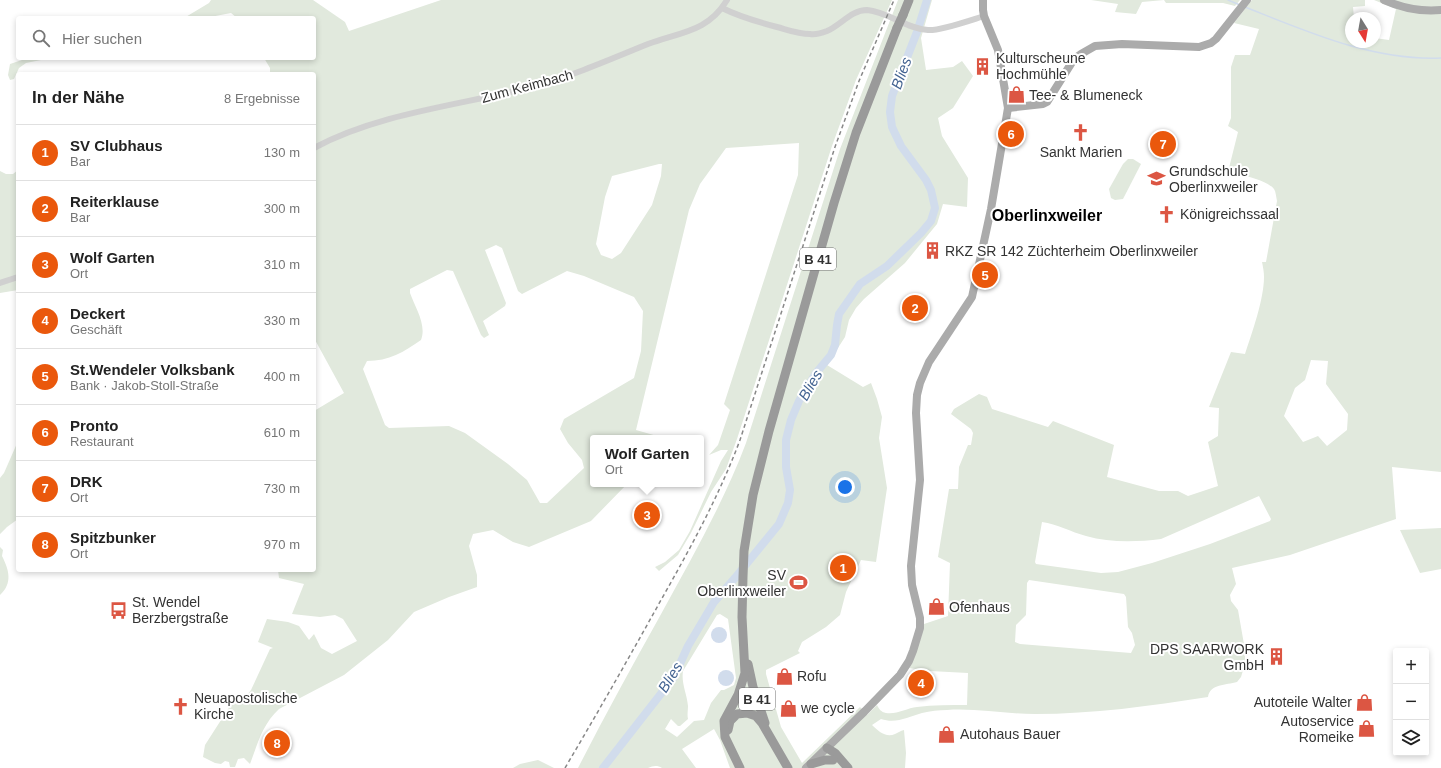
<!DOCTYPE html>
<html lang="de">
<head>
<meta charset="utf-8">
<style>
  :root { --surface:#fff; --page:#f2f2f2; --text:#222; --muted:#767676; --line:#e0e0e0; --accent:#ea580c }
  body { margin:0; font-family:Arial,sans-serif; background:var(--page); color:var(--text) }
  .controls { position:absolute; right:12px; bottom:12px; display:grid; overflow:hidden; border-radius:4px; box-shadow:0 2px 6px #0003 }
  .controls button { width:36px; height:36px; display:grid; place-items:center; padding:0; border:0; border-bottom:1px solid var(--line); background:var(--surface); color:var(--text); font:20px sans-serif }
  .compass { position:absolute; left:1345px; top:12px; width:36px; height:36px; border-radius:50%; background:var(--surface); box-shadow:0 2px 6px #0003; rotate:169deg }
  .you { position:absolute; left:845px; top:487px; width:14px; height:14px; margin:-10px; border:3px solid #fff; border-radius:50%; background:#1a73e8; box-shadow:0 0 0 6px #1a73e833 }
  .badge { display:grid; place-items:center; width:26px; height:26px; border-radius:50%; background:var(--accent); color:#fff; font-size:13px; font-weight:700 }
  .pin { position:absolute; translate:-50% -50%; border:2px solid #fff; box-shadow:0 1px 4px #0006 }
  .popup { position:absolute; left:590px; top:435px; width:114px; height:52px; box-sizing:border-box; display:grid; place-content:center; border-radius:4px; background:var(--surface); filter:drop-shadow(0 1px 3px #0005); font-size:13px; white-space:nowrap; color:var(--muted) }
  .popup b { font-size:15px; color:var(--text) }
  .popup::after { content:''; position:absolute; left:50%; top:100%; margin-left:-8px; border:8px solid transparent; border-top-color:var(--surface) }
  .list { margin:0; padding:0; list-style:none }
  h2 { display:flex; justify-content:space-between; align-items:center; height:52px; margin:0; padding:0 16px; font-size:17px }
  h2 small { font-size:13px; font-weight:400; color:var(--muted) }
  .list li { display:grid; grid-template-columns:26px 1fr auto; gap:12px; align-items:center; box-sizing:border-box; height:56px; padding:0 16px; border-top:1px solid var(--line) }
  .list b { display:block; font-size:15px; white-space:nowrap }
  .list p { margin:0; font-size:13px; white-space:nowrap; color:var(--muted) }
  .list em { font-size:13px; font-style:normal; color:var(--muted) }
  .icon { flex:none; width:22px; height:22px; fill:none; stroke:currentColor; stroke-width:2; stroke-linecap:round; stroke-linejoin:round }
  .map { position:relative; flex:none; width:1441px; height:768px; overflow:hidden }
  .search { position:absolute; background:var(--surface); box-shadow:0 2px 6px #0003; left:16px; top:16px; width:300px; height:44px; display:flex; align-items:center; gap:10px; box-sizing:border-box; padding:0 14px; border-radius:4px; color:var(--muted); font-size:15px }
  .panel { position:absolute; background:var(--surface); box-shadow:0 2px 6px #0003; left:16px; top:72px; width:300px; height:500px; border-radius:4px }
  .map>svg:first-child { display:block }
  .green { fill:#e1e9dd; fill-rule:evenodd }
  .water { fill:#d1dcec }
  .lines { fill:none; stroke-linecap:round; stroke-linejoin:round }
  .stream { stroke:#d1dcec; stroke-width:1.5 }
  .river { stroke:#d1dcec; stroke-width:8 }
  .minor { stroke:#d0d0d0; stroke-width:6 }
  .major { stroke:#ababab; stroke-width:8 }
  .highway { stroke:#9a9a9a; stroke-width:9 }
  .rail { stroke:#888; stroke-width:1.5; stroke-dasharray:4 3; stroke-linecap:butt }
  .highway-bridge { stroke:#9a9a9a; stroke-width:9 }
  .labels { text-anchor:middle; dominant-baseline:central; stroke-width:4; stroke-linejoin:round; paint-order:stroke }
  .shield { fill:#fff; stroke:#707070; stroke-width:1 }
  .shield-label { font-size:13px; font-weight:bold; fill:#333 }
  .poi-label { font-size:14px; fill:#333; stroke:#fff; text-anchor:start }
  .street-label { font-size:14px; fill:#333; stroke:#fff }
  .water-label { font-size:15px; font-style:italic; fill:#446492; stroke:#fff }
  .quarter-label { font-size:16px; font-weight:bold; fill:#000; stroke:#fff }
</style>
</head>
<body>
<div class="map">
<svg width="1441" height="768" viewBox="0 0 1441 768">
  <rect width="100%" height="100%" fill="#fff"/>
  <g class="green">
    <path d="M 211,0 L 313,0 L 345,22 L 349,31 L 441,0 L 892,0 L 856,80 L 832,146 L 737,439 L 726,469 L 711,492 L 691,533 L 678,555 L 659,571 L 655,567 L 665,562 L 679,550 L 690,531 L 721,461 L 728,450 L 721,450 L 709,455 L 718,445 L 730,410 L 724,404 L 798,175 L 799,143 L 726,148 L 700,184 L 689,210 L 636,430 L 664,438 L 593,438 L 593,484 L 627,484 L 591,521 L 529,547 L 513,542 L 493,530 L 473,534 L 469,546 L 477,575 L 477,587 L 449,597 L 414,612 L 388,640 L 344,675 L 279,709 C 262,725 258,743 250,764 L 244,758 L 238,759 L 235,767 L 230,767 L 229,762 L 225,761 L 221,764 L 215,763 L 203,757 L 205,745 L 230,706 L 237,698 L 247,695 L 251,690 L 270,649 L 273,648 L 258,642 L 267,619 L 288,622 L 299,626 L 309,640 L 314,634 L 321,648 L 332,654 L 357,641 L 343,619 L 335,615 L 320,617 L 292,614 L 304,584 L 279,578 L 278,570 L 314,570 L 314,411 L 344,393 L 314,338 L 314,74 L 270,74 L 270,68 L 264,58 L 314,58 L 314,18 L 237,18 L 231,13 L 205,18 L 184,18 L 209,3 ZM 659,164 L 662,164 L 661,176 L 652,205 L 621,253 L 612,259 L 601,255 L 596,244 L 605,197 L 612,176 ZM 496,245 L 502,248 L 518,291 L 522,294 L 567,271 L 584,276 L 634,297 L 643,311 L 641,351 L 634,378 L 564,419 L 560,429 L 568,443 L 582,460 L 584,468 L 547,503 L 540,503 L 527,480 L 508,464 L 465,433 L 449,426 L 389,428 L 385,425 L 363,369 L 367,361 C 389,361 404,352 421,340 C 427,325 415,307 410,293 L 410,289 L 447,270 L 453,271 L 481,335 L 484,338 L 489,335 L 483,321 L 505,306 L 506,303 L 485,250 Z"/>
    <path d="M 898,0 L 932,0 L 921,38 L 926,70 L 953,67 L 962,61 L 973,76 L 953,108 L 938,118 L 942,136 L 968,178 L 967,207 L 943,204 L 937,224 L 923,241 L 905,263 L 864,299 L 856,308 L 849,320 L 845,337 L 827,365 L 863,387 L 871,383 L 877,399 L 882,417 L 879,438 L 887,488 L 876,562 L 861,560 L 846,592 L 840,615 L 826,627 L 802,642 L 798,651 L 800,653 L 766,670 L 766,674 L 781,727 L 802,763 L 860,707 L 867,715 L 877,705 C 879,709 881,712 886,713 C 896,715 907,708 917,707 C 933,705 951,705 967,705 L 968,673 L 930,671 L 909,668 L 921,637 L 924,624 L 948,616 L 950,563 L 938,557 L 949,489 L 958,489 L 959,467 L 968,445 L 971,445 L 973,433 L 971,429 L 951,414 L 954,409 L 979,394 L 987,397 L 992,409 L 1048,427 L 1053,421 L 1114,445 L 1107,477 L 1159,491 L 1178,491 L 1188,496 L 1218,486 L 1208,442 L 1218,436 L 1219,408 L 1209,407 L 1231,352 L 1245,354 C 1252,333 1264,299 1264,277 C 1264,272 1263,267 1262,262 L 1266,262 L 1277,201 C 1276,197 1276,192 1274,189 C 1266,179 1240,175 1228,172 L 1238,132 L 1228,126 L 1231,118 L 1231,67 L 1235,55 L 1250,55 L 1259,29 L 1234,23 L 1252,0 L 1365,0 L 1365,6 L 1353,7 L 1354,18 L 1351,18 L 1351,42 L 1375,42 L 1375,38 L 1389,40 L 1396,9 L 1374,0 L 1441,0 L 1441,472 L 1392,467 L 1396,519 L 1290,555 L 1232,568 L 1236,584 L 1230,595 L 1231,601 L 1238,610 L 1245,650 L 1245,664 L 1241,677 L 1237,682 C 1226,685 1210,684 1208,697 C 1150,706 1093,714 1035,714 C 1005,714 976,708 947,710 C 939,710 930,711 922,713 C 908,717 896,724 881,719 L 872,725 C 878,731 886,738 895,734 C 899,732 900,731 904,730 L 906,753 L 905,768 L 730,768 L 720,740 L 714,729 L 682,749 L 696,768 L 662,768 C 657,765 653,766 648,768 L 578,768 C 604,717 632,666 660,616 C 691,559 723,504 746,443 L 840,149 ZM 1311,360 L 1328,361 L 1326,384 L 1348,414 L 1347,430 L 1327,446 L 1318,436 L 1303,442 L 1284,416 L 1295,388 L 1305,380 ZM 1259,496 L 1271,519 L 1270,521 L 1210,544 L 1152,563 L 1118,572 L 1101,573 L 1036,564 L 1035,562 L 1042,522 C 1057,524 1071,532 1086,536 C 1110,543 1137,542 1161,539 ZM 1029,580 L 1124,594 L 1126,597 L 1128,627 L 1132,633 L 1135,645 L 1131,653 L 1020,644 L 1015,642 L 1016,625 L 1026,615 L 1027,583 ZM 720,614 L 728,619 L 736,678 L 734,685 L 724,690 L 721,690 L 711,703 L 704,720 L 694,721 L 677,737 L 665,729 L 671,719 L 678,726 L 680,726 L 688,719 C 687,714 688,711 688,706 C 687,694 681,683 683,671 L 717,615 Z"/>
    <path d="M 1091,0 L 1240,0 L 1235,6 L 1223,3 L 1166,3 L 1164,0 L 1142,2 L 1136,14 L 1115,12 L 1118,4 Z"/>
    <path d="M 28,58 L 51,58 L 26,63 L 19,68 L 14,79 L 10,80 L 8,75 L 10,64 Z"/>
    <path d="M 1128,159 L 1133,159 L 1141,164 L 1123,199 L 1115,200 L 1111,198 L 1109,189 L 1123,164 Z"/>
    <path d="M 18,170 L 18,290 L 0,293 L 0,171 L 6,174 L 13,174 Z"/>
    <path d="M 18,441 L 18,519 L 7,527 L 0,534 L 0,478 L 4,473 Z"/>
    <path d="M 1441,528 L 1441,569 L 1420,573 L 1400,530 Z"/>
    <path d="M 0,547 L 3,550 L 2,556 C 9,570 13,583 0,595 Z"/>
    <path d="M 538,760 L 554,768 L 513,768 L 520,764 Z"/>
  </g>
  <g class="water">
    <circle cx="719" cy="635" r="8"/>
    <circle cx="726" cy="678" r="8"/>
  </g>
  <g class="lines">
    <g class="stream">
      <path d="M 1228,0 L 1240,5"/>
      <path d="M 1245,7 C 1308,32 1373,61 1441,58"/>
    </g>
    <path class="river" d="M 603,768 L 674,677 L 688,646 L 714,602 L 735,578 L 779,524 L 788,503 L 790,490 L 786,467 L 786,440 L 791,420 L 799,401 L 816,373 L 831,355 L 835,345 L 837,325 L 839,314 L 860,284 L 887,266 L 921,233 L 931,221 L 935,208 L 931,190 L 926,180 L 901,146 L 892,127 L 890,112 L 892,96 L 917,32 L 927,0"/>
    <g class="minor">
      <path d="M 722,8 C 740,17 758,22 777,27 C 788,30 798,34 810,34 C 816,35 822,33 827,31 C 841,25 851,10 867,10 C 889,12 907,29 928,30 C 940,31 971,20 984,16"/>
      <path d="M 314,148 C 379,113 461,105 532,87 C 572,76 609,60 648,44 C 680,32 708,32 727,0"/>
      <path d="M 0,283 L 18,277"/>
    </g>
    <g class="major">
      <path d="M 1384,0 C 1402,8 1420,12 1441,10"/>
      <path d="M 1008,108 L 1043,104 L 1047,102 L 1074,59 L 1081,54 L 1095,46 L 1122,44 L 1199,47 L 1211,43 L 1216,39 L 1247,0"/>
      <path d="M 806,768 L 865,711 L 900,675 L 909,661 L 913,651 L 920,628 L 920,618 L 912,585 L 911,566 L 920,480 L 916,413 L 917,395 L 920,383 L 929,362 L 972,297 L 991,209 L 1008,108 L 998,50 L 984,16 L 983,10 L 983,0"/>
    </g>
    <g class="highway">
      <path d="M 903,15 L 909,0"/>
      <path d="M 748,664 L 753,687 L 765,723"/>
      <path d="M 728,730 L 730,721 L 737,714 L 747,713 L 756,716 L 762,723 L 788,768"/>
      <path d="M 827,748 L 835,753 L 848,768"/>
      <path d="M 811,764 L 825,760 L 833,760"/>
      <path d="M 740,768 L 725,737 L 724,721 L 738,695 L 745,673 L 742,617 L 743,577 L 744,551 L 753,495 L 769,431 L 834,203 L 856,133 L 897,28"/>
    </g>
    <path class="rail" d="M 565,768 C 598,712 630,656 661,600 C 691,547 719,496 740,440 L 835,147 L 859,81 L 894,0"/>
    <path class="highway-bridge" d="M 897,28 L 903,15"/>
  </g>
  <defs>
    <symbol id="building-bare" viewBox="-9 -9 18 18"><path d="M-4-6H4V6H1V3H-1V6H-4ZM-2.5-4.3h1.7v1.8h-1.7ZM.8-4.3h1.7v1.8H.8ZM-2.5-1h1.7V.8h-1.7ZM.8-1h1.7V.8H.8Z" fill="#dc5643" stroke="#fff" stroke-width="2.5" paint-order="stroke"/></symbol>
    <symbol id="shop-bare" viewBox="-9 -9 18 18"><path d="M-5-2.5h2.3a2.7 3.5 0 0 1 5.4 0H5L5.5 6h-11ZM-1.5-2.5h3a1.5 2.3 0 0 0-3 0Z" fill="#dc5643" stroke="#fff" stroke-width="2.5" paint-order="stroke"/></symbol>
    <symbol id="church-bare" viewBox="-9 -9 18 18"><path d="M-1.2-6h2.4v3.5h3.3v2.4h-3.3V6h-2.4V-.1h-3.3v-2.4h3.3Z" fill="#dc5643" stroke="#fff" stroke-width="2.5" paint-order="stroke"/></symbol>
    <symbol id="school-bare" viewBox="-9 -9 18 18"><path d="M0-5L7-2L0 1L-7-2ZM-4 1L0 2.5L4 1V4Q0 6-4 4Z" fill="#dc5643" stroke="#fff" stroke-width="2.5" paint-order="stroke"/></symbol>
    <symbol id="stadium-bare" viewBox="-9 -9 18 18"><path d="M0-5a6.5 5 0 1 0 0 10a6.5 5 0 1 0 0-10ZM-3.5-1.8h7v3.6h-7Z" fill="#dc5643" stroke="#fff" stroke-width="2.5" paint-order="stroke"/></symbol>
    <symbol id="bus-bare" viewBox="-9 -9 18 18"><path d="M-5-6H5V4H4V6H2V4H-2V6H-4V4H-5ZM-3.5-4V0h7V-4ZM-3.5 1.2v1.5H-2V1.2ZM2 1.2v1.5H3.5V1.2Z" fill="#dc5643" stroke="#fff" stroke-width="2.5" paint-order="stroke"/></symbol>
  </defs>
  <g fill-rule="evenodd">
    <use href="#building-bare" x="970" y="54" width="25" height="25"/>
    <use href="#shop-bare" x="1004" y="82" width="25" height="25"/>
    <use href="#church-bare" x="1068" y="120" width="25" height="25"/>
    <use href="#school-bare" x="1144" y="166" width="25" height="25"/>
    <use href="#church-bare" x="1154" y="202" width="25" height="25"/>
    <use href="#building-bare" x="920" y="238" width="25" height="25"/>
    <use href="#stadium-bare" x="786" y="570" width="25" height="25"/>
    <use href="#shop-bare" x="924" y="594" width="25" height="25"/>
    <use href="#bus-bare" x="106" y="598" width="25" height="25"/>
    <use href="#building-bare" x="1264" y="644" width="25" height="25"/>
    <use href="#shop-bare" x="772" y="664" width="25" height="25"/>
    <use href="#shop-bare" x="1352" y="690" width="25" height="25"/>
    <use href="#church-bare" x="168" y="694" width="25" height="25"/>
    <use href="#shop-bare" x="776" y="696" width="25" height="25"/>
    <use href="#shop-bare" x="1354" y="716" width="25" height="25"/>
    <use href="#shop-bare" x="934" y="722" width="25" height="25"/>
  </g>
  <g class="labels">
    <g class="shield">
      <rect x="800" y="248" width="36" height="22" rx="3"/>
      <rect x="739" y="688" width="36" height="22" rx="3"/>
    </g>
    <g class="shield-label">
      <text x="818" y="259">B 41</text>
      <text x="757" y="699">B 41</text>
    </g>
    <g class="poi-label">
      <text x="996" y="58">Kulturscheune<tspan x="996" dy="16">Hochmühle</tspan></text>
      <text x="1029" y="95">Tee- &amp; Blumeneck</text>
      <text x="1081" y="152" text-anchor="middle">Sankt Marien</text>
      <text x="1169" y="171">Grundschule<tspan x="1169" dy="16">Oberlinxweiler</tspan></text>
      <text x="1180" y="214">Königreichssaal</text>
      <text x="945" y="251">RKZ SR 142 Züchterheim Oberlinxweiler</text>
      <text x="786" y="575" text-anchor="end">SV<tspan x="786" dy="16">Oberlinxweiler</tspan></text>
      <text x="132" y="602">St. Wendel<tspan x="132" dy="16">Berzbergstraße</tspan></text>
      <text x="949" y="607">Ofenhaus</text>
      <text x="1264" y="649" text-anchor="end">DPS SAARWORK<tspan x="1264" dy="16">GmbH</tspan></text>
      <text x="797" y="676">Rofu</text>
      <text x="194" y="698">Neuapostolische<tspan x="194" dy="16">Kirche</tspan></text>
      <text x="1352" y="702" text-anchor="end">Autoteile Walter</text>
      <text x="801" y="708">we cycle</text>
      <text x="1354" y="721" text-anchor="end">Autoservice<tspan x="1354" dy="16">Romeike</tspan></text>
      <text x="960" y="734">Autohaus Bauer</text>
    </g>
    <g class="street-label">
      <text transform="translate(527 86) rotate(-15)">Zum Keimbach</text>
    </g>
    <g class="water-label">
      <text transform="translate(901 73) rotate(-70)">Blies</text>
      <text transform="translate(810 385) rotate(-60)">Blies</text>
      <text transform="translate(670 677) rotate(-58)">Blies</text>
    </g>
    <g class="quarter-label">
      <text x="1047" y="215">Oberlinxweiler</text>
    </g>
  </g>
</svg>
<div class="controls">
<button>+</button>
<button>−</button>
<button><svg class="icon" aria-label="layers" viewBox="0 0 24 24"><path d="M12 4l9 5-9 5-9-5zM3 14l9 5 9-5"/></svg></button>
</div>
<svg class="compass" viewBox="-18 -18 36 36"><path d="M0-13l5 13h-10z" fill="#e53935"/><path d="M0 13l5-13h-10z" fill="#767676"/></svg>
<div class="you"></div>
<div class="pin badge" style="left:843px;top:568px">1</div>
<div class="pin badge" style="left:915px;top:308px">2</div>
<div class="pin badge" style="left:647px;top:515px">3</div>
<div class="popup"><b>Wolf Garten</b>Ort</div>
<div class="pin badge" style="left:921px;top:683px">4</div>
<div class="pin badge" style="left:985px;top:275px">5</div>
<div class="pin badge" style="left:1011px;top:134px">6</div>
<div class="pin badge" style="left:1163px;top:144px">7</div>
<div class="pin badge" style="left:277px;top:743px">8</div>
<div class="search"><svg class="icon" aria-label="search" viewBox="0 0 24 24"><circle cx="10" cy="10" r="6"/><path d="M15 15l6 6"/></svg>Hier suchen</div>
<section class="panel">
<h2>In der Nähe<small>8 Ergebnisse</small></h2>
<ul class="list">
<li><span class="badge">1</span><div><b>SV Clubhaus</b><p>Bar</p></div><em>130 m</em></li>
<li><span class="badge">2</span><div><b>Reiterklause</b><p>Bar</p></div><em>300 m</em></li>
<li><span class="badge">3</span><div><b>Wolf Garten</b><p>Ort</p></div><em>310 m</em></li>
<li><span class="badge">4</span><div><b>Deckert</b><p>Geschäft</p></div><em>330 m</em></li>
<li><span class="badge">5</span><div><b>St.Wendeler Volksbank</b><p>Bank · Jakob-Stoll-Straße</p></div><em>400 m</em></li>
<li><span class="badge">6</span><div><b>Pronto</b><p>Restaurant</p></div><em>610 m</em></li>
<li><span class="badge">7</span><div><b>DRK</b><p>Ort</p></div><em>730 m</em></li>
<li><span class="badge">8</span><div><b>Spitzbunker</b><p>Ort</p></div><em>970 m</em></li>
</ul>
</section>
</div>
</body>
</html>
